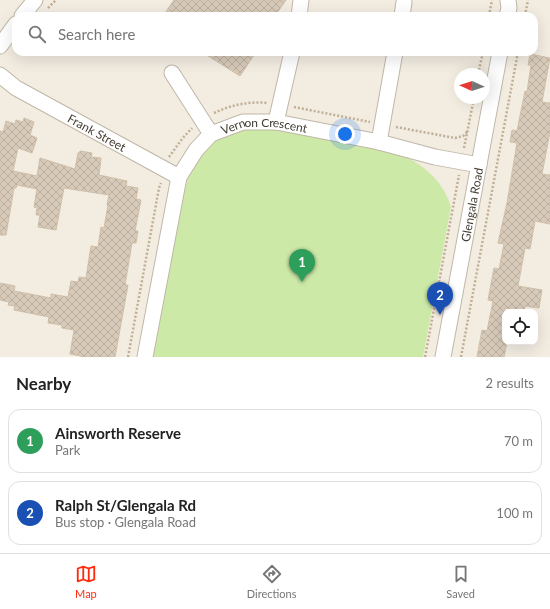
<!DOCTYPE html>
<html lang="en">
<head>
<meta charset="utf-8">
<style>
  :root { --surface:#fff; --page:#f6f6f6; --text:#222; --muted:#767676; --line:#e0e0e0; --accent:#ff290b }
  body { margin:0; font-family:Lato,sans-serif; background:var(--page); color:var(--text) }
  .controls { position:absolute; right:12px; bottom:12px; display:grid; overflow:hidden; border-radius:8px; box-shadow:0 4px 16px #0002 }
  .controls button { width:36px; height:36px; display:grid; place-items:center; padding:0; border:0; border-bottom:1px solid var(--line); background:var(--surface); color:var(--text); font:20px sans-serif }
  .compass { position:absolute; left:454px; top:68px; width:36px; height:36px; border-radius:50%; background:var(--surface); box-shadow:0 4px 16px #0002; rotate:273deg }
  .you { position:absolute; left:345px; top:134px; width:14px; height:14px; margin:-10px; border:3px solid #fff; border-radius:50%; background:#1a73e8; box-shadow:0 0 0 6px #1a73e833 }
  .badge { display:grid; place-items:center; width:26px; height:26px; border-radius:50%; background:var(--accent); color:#fff; font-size:13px; font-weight:700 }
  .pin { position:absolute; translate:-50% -33px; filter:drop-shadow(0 1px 2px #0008) }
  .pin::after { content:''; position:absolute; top:21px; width:14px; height:12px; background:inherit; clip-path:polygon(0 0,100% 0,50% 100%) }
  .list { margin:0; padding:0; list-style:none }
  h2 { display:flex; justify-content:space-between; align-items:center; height:52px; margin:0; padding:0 16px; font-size:17px }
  h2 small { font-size:13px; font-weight:400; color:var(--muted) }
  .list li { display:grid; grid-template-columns:26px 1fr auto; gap:12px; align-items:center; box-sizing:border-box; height:64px; margin:0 8px 8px; padding:0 8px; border:1px solid var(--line); border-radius:12px }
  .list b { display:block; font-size:15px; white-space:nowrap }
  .list p { margin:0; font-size:13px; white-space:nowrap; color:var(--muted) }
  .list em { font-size:13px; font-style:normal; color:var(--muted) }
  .icon { flex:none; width:22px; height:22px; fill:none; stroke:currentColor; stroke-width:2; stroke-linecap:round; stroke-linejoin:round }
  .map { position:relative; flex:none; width:550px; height:357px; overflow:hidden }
  .search { position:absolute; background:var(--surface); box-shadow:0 4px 16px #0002; left:12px; right:12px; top:12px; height:44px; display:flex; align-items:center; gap:10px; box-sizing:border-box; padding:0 14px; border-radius:12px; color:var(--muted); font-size:15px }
  .sheet { height:196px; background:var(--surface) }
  nav { display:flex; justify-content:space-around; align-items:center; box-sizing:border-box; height:56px; border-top:1px solid var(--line); background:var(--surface); font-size:11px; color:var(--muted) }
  nav a { display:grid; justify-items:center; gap:2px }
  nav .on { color:var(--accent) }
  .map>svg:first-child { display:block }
  .green { fill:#cde9a7 }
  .building { fill:url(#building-cross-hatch); stroke:#cfbfa9 }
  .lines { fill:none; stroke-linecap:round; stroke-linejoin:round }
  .minor-casing { stroke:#c0b7a7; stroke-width:17 }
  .path { stroke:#c0af94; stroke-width:2.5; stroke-dasharray:2 2; stroke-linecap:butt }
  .minor { stroke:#fff; stroke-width:15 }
  .labels { text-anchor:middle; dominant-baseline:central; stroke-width:3; stroke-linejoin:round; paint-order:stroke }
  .street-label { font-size:12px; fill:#433c32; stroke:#fff }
</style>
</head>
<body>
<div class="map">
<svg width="550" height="357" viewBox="0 0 550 357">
  <defs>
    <pattern id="building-cross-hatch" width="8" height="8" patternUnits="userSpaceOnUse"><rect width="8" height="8" fill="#d7cab9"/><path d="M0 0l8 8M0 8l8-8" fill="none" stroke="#baaea0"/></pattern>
  </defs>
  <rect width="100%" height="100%" fill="#f2ece1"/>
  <path class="green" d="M 249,128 L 270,128 L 397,153 C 422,163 443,180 451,207 L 423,357 L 153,357 L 183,197 C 185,189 187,181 190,173 C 192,168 195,164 198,160 C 211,141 227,132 249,128 Z"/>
  <g class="building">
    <path d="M 174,0 L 286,0 L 275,16 L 163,16 Z"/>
    <path d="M 202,52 L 256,52 L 240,76 Z"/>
    <path d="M 530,54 L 550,58 L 542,102 L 550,103 L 550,132 L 542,174 L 550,175 L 550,224 L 535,221 L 530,249 L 525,248 L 518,286 L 542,290 L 539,308 L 525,306 L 524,312 L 505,308 L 505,342 L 507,342 L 504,357 L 477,357 L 482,330 L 487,331 L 493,301 L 488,300 L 494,268 L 499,269 L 504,244 L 498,243 L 507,203 L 517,143 L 510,142 L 512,130 L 517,131 L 525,91 L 527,92 L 531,65 L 528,65 Z"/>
    <path d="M 24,118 L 34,122 L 30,135 L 37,138 L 32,153 L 18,148 L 13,171 L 37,176 L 40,158 L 75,169 L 78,153 L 79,153 L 80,151 L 92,153 L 91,157 L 101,158 L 99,175 L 127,181 L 126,186 L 138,188 L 136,199 L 141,200 L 135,231 L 138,231 L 136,243 L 132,243 L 125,285 L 128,285 L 115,357 L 81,357 L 81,356 L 70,354 L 74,330 L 62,328 L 62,325 L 48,323 L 49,317 L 14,310 L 15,306 L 8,305 L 9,302 L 0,300 L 0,283 L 15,286 L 14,291 L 51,298 L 51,294 L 68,297 L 71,281 L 78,282 L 79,277 L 86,278 L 91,246 L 98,247 L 101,227 L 104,228 L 108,205 L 107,205 L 109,195 L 64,188 L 56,230 L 38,227 L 40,215 L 36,215 L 37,208 L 34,207 L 37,189 L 17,185 L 16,188 L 14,188 L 6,235 L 0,235 L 0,131 L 3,132 L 6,121 L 15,124 L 16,120 L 23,122 Z"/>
  </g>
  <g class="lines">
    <defs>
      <g id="minor">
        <path d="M 22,16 L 35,0"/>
        <path d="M 299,16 L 301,0"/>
        <path d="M 402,16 L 404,2"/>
        <path d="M 507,16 L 509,8 L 508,0"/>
        <path d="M 0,46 L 16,24"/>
        <path d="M 172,73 L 211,134"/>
        <path id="s1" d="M 0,75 L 16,88 L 179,177"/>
        <path d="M 276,122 L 292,52"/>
        <path d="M 379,142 L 395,52"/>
        <path id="s2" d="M 145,357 L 179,177 L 196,150 L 211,134 L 243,122 L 276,122 L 379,142 L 435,157 L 479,165"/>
        <path id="s3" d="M 443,357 L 500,52"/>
      </g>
    </defs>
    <use href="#minor" class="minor-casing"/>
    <g class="path">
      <path d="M 48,8 L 56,0"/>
      <path d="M 489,16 L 492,0"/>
      <path d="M 525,16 L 528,0"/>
      <path d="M 478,74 L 483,52"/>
      <path d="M 294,107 L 370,122"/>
      <path d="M 214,113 C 231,105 249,101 267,103"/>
      <path d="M 396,127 L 455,138 L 463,136 L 467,132"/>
      <path d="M 464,148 L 474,98"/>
      <path d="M 169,157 L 182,139 L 192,128"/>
      <path d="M 128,357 L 159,188 L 161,183"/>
      <path d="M 425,357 L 459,175"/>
      <path d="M 461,357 L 518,52"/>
    </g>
    <use href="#minor" class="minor"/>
  </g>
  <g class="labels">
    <g class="street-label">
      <text stroke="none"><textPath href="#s2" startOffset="292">Vernon Crescent</textPath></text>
      <text stroke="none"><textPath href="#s1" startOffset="113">Frank Street</textPath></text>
      <text stroke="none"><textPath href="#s3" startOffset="155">Glengala Road</textPath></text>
    </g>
  </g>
</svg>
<div class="controls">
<button><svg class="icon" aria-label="locate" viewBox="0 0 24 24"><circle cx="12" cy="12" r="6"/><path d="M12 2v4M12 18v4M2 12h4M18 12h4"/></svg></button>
</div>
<svg class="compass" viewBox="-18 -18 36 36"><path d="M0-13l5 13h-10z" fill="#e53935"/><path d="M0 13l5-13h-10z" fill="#767676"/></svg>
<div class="you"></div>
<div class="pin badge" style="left:302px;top:282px;background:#2e9e5b">1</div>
<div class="pin badge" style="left:440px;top:315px;background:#1a4fb4">2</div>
<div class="search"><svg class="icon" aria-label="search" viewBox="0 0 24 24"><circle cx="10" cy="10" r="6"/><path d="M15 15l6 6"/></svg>Search here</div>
</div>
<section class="sheet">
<h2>Nearby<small>2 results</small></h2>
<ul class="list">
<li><span class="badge" style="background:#2e9e5b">1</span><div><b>Ainsworth Reserve</b><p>Park</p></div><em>70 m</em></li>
<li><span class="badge" style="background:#1a4fb4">2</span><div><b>Ralph St/Glengala Rd</b><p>Bus stop · Glengala Road</p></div><em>100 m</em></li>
</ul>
</section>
<nav>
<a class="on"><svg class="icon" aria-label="map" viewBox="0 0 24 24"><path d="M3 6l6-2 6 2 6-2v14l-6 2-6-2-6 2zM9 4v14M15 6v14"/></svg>Map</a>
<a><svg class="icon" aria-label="directions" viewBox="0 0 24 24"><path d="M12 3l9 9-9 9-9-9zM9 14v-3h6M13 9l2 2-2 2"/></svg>Directions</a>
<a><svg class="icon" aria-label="saved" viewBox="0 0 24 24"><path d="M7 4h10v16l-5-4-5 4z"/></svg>Saved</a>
</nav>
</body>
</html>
